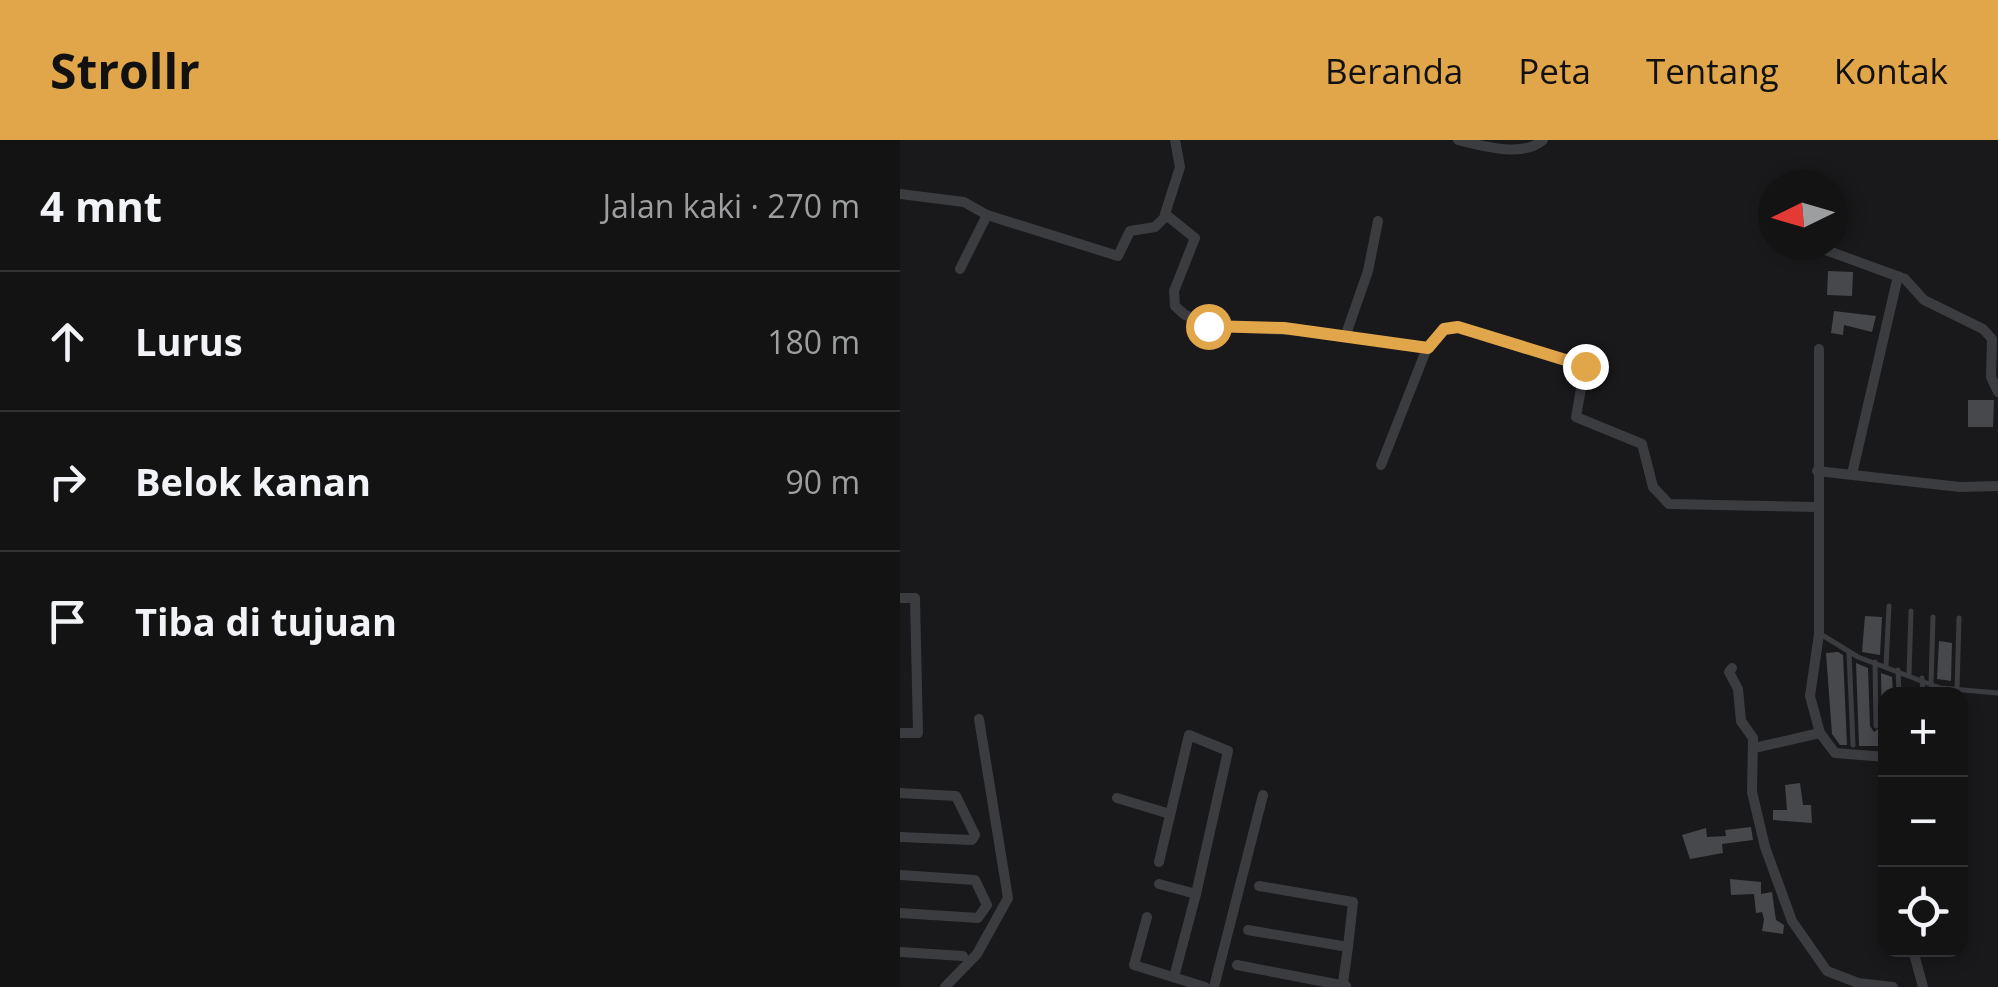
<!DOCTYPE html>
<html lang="id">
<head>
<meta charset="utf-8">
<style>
  :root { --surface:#131314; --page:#202022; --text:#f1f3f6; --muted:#9d9ea0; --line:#323234; --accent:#e2a64a }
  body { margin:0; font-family:"Open Sans",sans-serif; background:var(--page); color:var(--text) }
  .controls { position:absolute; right:30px; bottom:30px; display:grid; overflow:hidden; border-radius:20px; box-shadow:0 5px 15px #0003 }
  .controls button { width:90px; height:90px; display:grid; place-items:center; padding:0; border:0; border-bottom:2px solid var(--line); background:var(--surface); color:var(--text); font:50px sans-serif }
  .compass { position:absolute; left:858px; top:30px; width:90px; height:90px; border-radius:50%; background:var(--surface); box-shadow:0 5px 15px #0003; rotate:265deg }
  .stop { position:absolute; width:30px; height:30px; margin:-22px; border:8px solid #e2a64a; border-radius:50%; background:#fff }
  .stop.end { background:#e2a64a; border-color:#fff; box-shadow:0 2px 10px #0008 }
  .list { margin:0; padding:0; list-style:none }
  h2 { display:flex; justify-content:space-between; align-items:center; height:130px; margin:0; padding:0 40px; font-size:42px }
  h2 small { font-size:32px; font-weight:400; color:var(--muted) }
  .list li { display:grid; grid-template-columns:65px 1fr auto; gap:30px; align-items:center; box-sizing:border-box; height:140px; padding:0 40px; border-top:2px solid var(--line) }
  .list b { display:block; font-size:38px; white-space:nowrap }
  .list em { font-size:32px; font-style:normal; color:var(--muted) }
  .icon { flex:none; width:55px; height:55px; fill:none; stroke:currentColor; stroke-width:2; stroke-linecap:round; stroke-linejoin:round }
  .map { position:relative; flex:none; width:1098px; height:847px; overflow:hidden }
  header { display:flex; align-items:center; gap:60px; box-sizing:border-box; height:140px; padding:0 50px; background:var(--accent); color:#111 }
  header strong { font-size:48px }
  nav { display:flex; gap:55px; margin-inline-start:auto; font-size:35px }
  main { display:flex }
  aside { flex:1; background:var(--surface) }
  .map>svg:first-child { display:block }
  .building { fill:#46484b }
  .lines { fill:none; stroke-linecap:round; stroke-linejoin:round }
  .service { stroke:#3b3c40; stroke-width:5 }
  .minor { stroke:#3b3c40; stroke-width:10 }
  .route { stroke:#e2a64a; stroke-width:12 }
</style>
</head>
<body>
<header>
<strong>Strollr</strong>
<nav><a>Beranda</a><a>Peta</a><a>Tentang</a><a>Kontak</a></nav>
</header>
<main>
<aside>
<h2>4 mnt<small>Jalan kaki · 270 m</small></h2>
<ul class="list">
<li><svg class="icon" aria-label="ahead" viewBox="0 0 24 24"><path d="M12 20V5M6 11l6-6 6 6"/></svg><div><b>Lurus</b></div><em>180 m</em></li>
<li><svg class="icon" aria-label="right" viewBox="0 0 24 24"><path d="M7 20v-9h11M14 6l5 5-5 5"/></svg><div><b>Belok kanan</b></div><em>90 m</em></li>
<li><svg class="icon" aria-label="arrive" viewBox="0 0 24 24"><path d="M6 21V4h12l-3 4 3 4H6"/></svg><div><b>Tiba di tujuan</b></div></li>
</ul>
</aside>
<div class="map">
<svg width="1098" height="847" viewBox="0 0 1098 847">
  <rect width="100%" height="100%" fill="#19191b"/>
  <g class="building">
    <path d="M 928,131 L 953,132 L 952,156 L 927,155 Z"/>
    <path d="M 934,171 L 976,176 L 972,192 L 944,185 L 943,195 L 931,193 Z"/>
    <path d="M 1068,260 L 1094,260 L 1093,287 L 1068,287 Z"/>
    <path d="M 965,476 L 982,477 L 980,515 L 962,512 Z"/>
    <path d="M 1039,501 L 1052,503 L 1051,541 L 1037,539 Z"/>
    <path d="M 938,512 L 943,515 L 947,605 L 940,605 L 932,594 L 926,513 Z"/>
    <path d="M 956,523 L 968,528 L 970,586 L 974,592 L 982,586 L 981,533 L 992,537 L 993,554 L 986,554 L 986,606 L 959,606 Z"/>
    <path d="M 900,643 L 903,665 L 911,665 L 912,683 L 873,680 L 873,670 L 887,670 L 885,645 Z"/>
    <path d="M 851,687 L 853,700 L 822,704 L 823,713 L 790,719 L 782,695 L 806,688 L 807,697 L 826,696 L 825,690 Z"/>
    <path d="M 830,739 L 861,742 L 861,754 L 872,752 L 876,780 L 884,785 L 883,794 L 862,791 L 864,779 L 862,772 L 856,773 L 854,754 L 831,755 Z"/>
  </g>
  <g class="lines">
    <g class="service">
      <path d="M 922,495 L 958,517 L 1040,548 L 1098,553"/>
      <path d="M 949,512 L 953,605"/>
      <path d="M 975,522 L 976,586"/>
      <path d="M 986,526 L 989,466"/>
      <path d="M 998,530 L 999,554"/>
      <path d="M 1009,534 L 1011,471"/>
      <path d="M 1022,538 L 1023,554"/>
      <path d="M 1031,544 L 1033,477"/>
      <path d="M 1057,550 L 1059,478"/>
    </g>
    <g class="minor">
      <path d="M 275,0 L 280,27 L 265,74 L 295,98 L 274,151 L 275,166 L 285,175 L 318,187 L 410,191 L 527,208"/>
      <path d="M 558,0 C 582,6 623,18 643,0"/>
      <path d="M 0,54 L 64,62 L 87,75 L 218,116 L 230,91 L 255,87 L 265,77"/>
      <path d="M 912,105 L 1005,139 L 1024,160 L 1083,189 L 1092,199 L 1091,237 L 1098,252"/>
      <path d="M 60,129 L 87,75"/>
      <path d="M 445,197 L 468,131 L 478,81"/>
      <path d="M 919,209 L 919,494 L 910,556 L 920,593 L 935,613 L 986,617"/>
      <path d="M 481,325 L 527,208 L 545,189 L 558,187 L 685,226 L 676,277 L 742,304 L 753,347 L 769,364 L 916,367"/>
      <path d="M 917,331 L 1060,347 L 1098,346"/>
      <path d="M 952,334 L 998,136"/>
      <path d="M 0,458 L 15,458 L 18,593 L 0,593"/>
      <path d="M 832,528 L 829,532 L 838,549 L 841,581 L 853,598 L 852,652 L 865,707 L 892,781 L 927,831 L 958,843 L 993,847"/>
      <path d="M 854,608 L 920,593"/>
      <path d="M 0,653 L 56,656 L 75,695 L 72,700 L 0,697"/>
      <path d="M 217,658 L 270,674"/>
      <path d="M 259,722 L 289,595 L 328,611 L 296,754"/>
      <path d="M 0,735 L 75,740 L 87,765 L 78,778 L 0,773"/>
      <path d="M 259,744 L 296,754 L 274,837"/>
      <path d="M 359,746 L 453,762 L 448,807"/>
      <path d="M 247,777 L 234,825 L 305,847"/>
      <path d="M 348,790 L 448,807 L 443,843"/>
      <path d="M 1013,810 L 1023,847"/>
      <path d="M 0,812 L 63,816"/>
      <path d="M 337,825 L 446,846"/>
      <path d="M 45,847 L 77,814 L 108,758 L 79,579"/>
      <path d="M 314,847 L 363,655"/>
    </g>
  </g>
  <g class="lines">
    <path class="route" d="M 308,186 L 384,188 L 528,208 L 544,189 L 558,187 L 685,226"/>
  </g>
</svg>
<div class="controls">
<button>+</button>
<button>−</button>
<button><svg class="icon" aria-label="locate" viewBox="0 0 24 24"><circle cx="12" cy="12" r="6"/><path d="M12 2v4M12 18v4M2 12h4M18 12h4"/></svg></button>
</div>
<svg class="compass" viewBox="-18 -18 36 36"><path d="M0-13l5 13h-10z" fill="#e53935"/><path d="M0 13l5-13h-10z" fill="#9d9ea0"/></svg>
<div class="stop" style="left:308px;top:186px"></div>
<div class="stop end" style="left:685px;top:226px"></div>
</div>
</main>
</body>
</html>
